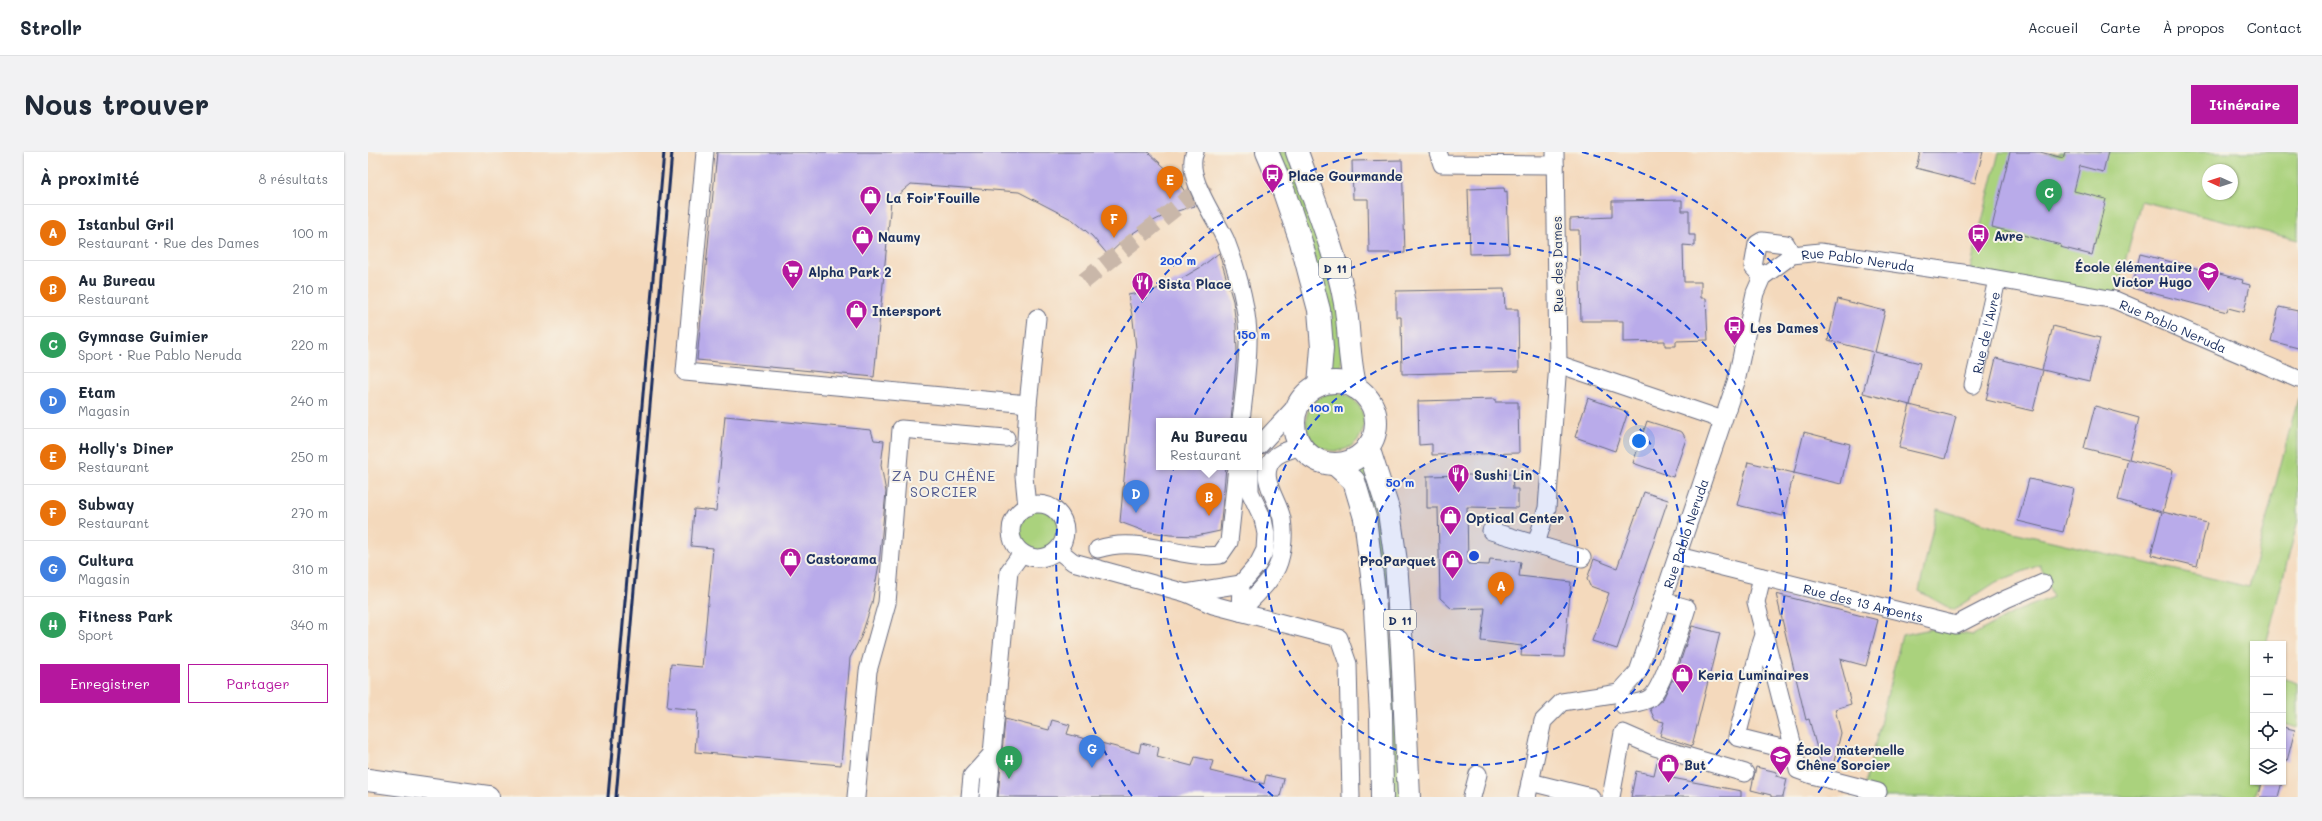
<!DOCTYPE html>
<html lang="fr">
<head>
<meta charset="utf-8">
<style>
  :root { --surface:#fff; --page:#f2f2f3; --text:#1f2937; --muted:#747a83; --line:#e0e1e3; --accent:#b5179e }
  body { margin:0; font-family:Mali,sans-serif; background:var(--page); color:var(--text) }
  .controls { position:absolute; right:12px; bottom:12px; display:grid; overflow:hidden; border-radius:0px; box-shadow:0 1px 3px #0004 }
  .controls button { width:36px; height:36px; display:grid; place-items:center; padding:0; border:0; border-bottom:1px solid var(--line); background:var(--surface); color:var(--text); font:20px sans-serif }
  .compass { position:absolute; left:1834px; top:12px; width:36px; height:36px; border-radius:50%; background:var(--surface); box-shadow:0 1px 3px #0004; rotate:273deg }
  .you { position:absolute; left:1271px; top:289px; width:14px; height:14px; margin:-10px; border:3px solid #fff; border-radius:50%; background:#1a73e8; box-shadow:0 0 0 6px #1a73e833 }
  .badge { display:grid; place-items:center; width:26px; height:26px; border-radius:50%; background:var(--accent); color:#fff; font-size:13px; font-weight:700 }
  .pin { position:absolute; translate:-50% -33px; filter:drop-shadow(0 1px 2px #0008) }
  .pin::after { content:''; position:absolute; top:21px; width:14px; height:12px; background:inherit; clip-path:polygon(0 0,100% 0,50% 100%) }
  .popup { position:absolute; left:788px; top:266px; width:106px; height:52px; box-sizing:border-box; display:grid; place-content:center; border-radius:0px; background:var(--surface); filter:drop-shadow(0 1px 3px #0005); font-size:13px; white-space:nowrap; color:var(--muted) }
  .popup b { font-size:15px; color:var(--text) }
  .popup::after { content:''; position:absolute; left:50%; top:100%; margin-left:-8px; border:8px solid transparent; border-top-color:var(--surface) }
  .list { margin:0; padding:0; list-style:none }
  h2 { display:flex; justify-content:space-between; align-items:center; height:52px; margin:0; padding:0 16px; font-size:17px }
  h2 small { font-size:13px; font-weight:400; color:var(--muted) }
  .list li { display:grid; grid-template-columns:26px 1fr auto; gap:12px; align-items:center; box-sizing:border-box; height:56px; padding:0 16px; border-top:1px solid var(--line) }
  .list b { display:block; font-size:15px; white-space:nowrap }
  .list p { margin:0; font-size:13px; white-space:nowrap; color:var(--muted) }
  .list em { font-size:13px; font-style:normal; color:var(--muted) }
  .actions { display:flex; gap:8px; padding:12px 16px }
  .actions a { flex:1; padding:9px 0; border:1px solid var(--accent); border-radius:0px; text-align:center; font-size:14px; color:var(--accent) }
  .actions .main { background:var(--accent); color:#fff }
  .icon { flex:none; width:22px; height:22px; fill:none; stroke:currentColor; stroke-width:2; stroke-linecap:round; stroke-linejoin:round }
  .map { position:relative; flex:none; width:1930px; height:645px; overflow:hidden; border-radius:0px }
  header { display:flex; align-items:center; gap:24px; box-sizing:border-box; height:56px; padding:0 20px; background:var(--surface); border-bottom:1px solid var(--line) }
  header strong { font-size:19px }
  nav { display:flex; gap:22px; margin-inline-start:auto; font-size:14px }
  .intro { display:flex; align-items:center; justify-content:space-between; box-sizing:border-box; height:96px; padding:0 24px }
  h1 { margin:0; font-size:28px }
  .button { padding:10px 18px; border-radius:0px; background:var(--accent); color:#fff; font-size:14px; font-weight:700 }
  main { display:flex; gap:24px; padding:0 24px }
  aside { flex:1; background:var(--surface); border-radius:0px; box-shadow:0 1px 3px #0004 }
  .map>svg:first-child { display:block }
  .green { fill:#aad27d; stroke:#62806e; fill-rule:evenodd }
  .building { fill:#b9abea }
  .lines { fill:none; stroke-linecap:round; stroke-linejoin:round }
  .minor-tunnel { stroke:#c9b7a9; stroke-width:17; stroke-dasharray:17 8; stroke-linecap:butt }
  .minor-casing { stroke:#676a7f; stroke-width:19 }
  .major-casing { stroke:#676a7f; stroke-width:24 }
  .minor { stroke:#fff; stroke-width:17 }
  .major { stroke:#fff; stroke-width:22 }
  .rail { stroke:#1b2f5e; stroke-width:3 }
  .ring { fill:none; stroke:#1d4ed8; stroke-width:2; stroke-dasharray:7 5 }
  .labels { text-anchor:middle; dominant-baseline:central; stroke-width:4; stroke-linejoin:round; paint-order:stroke }
  .shield { fill:#f7f3e8; stroke:#5d6a87; stroke-width:1 }
  .shield-label { font-size:12px; font-weight:bold; fill:#1b2f5e }
  .poi-label { font-size:13px; font-weight:bold; fill:#1b2f5e; stroke:#f7f3e8; text-anchor:start }
  .street-label { font-size:13px; fill:#1b2f5e; stroke:#f7f3e8 }
  .neighbourhood-label { font-size:14px; letter-spacing:1px; fill:#525a8f; stroke:#f7f3e8 }
  .centre { fill:#1d4ed8; stroke:#f7f3e8; stroke-width:2 }
  .ring-label { font-size:12px; text-anchor:middle; font-weight:bold; fill:#1d4ed8; stroke:#f7f3e8; stroke-width:4; stroke-linejoin:round; paint-order:stroke }
</style>
</head>
<body>
<header>
<strong>Strollr</strong>
<nav><a>Accueil</a><a>Carte</a><a>À propos</a><a>Contact</a></nav>
</header>
<div class="intro"><h1>Nous trouver</h1><a class="button">Itinéraire</a></div>
<main>
<aside>
<h2>À proximité<small>8 résultats</small></h2>
<ul class="list">
<li><span class="badge" style="background:#e8710a">A</span><div><b>Istanbul Gril</b><p>Restaurant · Rue des Dames</p></div><em>100 m</em></li>
<li><span class="badge" style="background:#e8710a">B</span><div><b>Au Bureau</b><p>Restaurant</p></div><em>210 m</em></li>
<li><span class="badge" style="background:#2e9e5b">C</span><div><b>Gymnase Guimier</b><p>Sport · Rue Pablo Neruda</p></div><em>220 m</em></li>
<li><span class="badge" style="background:#3f7fe0">D</span><div><b>Etam</b><p>Magasin</p></div><em>240 m</em></li>
<li><span class="badge" style="background:#e8710a">E</span><div><b>Holly's Diner</b><p>Restaurant</p></div><em>250 m</em></li>
<li><span class="badge" style="background:#e8710a">F</span><div><b>Subway</b><p>Restaurant</p></div><em>270 m</em></li>
<li><span class="badge" style="background:#3f7fe0">G</span><div><b>Cultura</b><p>Magasin</p></div><em>310 m</em></li>
<li><span class="badge" style="background:#2e9e5b">H</span><div><b>Fitness Park</b><p>Sport</p></div><em>340 m</em></li>
</ul>
<div class="actions"><a class="main">Enregistrer</a><a>Partager</a></div>
</aside>
<div class="map">
<svg width="1930" height="645" viewBox="0 0 1930 645">
  <rect width="100%" height="100%" fill="#f7f3e8"/>
  <filter id="ink" filterUnits="userSpaceOnUse"><feTurbulence type="fractalNoise" baseFrequency=".025" numOctaves="2"/><feDisplacementMap in="SourceGraphic" scale="8" xChannelSelector="R" yChannelSelector="G"/><feConvolveMatrix kernelMatrix="1 2 1 2 8 2 1 2 1" color-interpolation-filters="sRGB"/></filter>
  <filter id="wash" filterUnits="userSpaceOnUse"><feTurbulence type="fractalNoise" baseFrequency=".012" numOctaves="4" result="noise"/><feDisplacementMap in="SourceGraphic" scale="16" xChannelSelector="R" yChannelSelector="G"/><feGaussianBlur stdDeviation="0.9" result="paint"/><feColorMatrix in="noise" values="0 0 0 0 0 0 0 0 0 0 0 0 0 0 0 0 0 1.4 0 .05"/><feComposite in="paint" operator="in"/></filter>
  <g filter="url(#wash)">
    <rect width="100%" height="100%" fill="#f4d9bc"/>
    <g class="green">
      <path d="M 908,0 L 920,0 L 949,80 L 972,165 L 974,220 L 960,219 Z"/>
      <path d="M 1631,0 L 1690,2 L 1691,0 L 1930,0 L 1930,88 L 1773,49 L 1747,148 L 1601,122 ZM 1840,18 L 1864,18 L 1864,42 L 1840,42 Z"/>
      <circle cx="967" cy="270" r="29"/>
      <path d="M 1930,246 L 1930,368 L 1898,492 L 1885,492 L 1885,630 L 1890,630 L 1886,645 L 1494,645 L 1534,483 L 1563,477 L 1605,483 L 1647,460 L 1685,445 L 1672,413 L 1628,430 L 1585,458 L 1551,439 L 1569,357 L 1645,380 L 1881,435 Z"/>
      <path d="M 997,306 L 1015,367 L 1033,645 L 1021,645 L 983,314 Z"/>
      <circle cx="672" cy="378" r="21"/>
      <path d="M 1915,526 L 1930,531 L 1930,576 L 1915,572 Z"/>
    </g>
    <g id="blocks">
      <g class="building">
        <path d="M 349,0 L 780,0 L 806,24 L 827,54 L 802,61 L 779,72 L 759,85 L 740,103 L 724,84 L 705,68 L 651,40 L 543,32 L 523,49 L 506,225 L 329,208 Z"/>
        <path d="M 1552,0 L 1615,0 L 1607,31 L 1548,16 Z"/>
        <path d="M 1642,0 L 1672,0 L 1695,6 L 1697,0 L 1740,0 L 1735,20 L 1712,14 L 1706,39 L 1738,47 L 1724,103 L 1692,95 L 1693,93 L 1624,75 Z"/>
        <path d="M 1034,8 L 1037,101 L 1001,101 L 1000,47 L 985,47 L 984,9 Z"/>
        <path d="M 1136,36 L 1137,40 L 1139,39 L 1141,101 L 1102,102 L 1100,37 Z"/>
        <path d="M 1314,48 L 1314,59 L 1321,59 L 1321,83 L 1327,83 L 1327,94 L 1315,93 L 1316,130 L 1333,130 L 1333,146 L 1338,146 L 1340,188 L 1308,189 L 1308,194 L 1297,194 L 1297,189 L 1255,190 L 1255,169 L 1213,169 L 1211,78 L 1202,78 L 1202,67 L 1244,65 L 1244,49 Z"/>
        <path d="M 851,101 L 865,149 L 868,173 L 869,200 L 863,269 L 791,269 L 791,315 L 858,315 L 852,379 L 828,384 L 802,383 L 776,379 L 752,370 L 768,196 L 765,168 L 760,143 L 786,138 L 811,128 L 833,115 Z"/>
        <path d="M 1772,102 L 1875,128 L 1874,131 L 1882,133 L 1876,160 L 1860,156 L 1859,160 L 1764,136 Z"/>
        <path d="M 1136,137 L 1137,157 L 1150,157 L 1151,219 L 1034,222 L 1033,165 L 1028,165 L 1028,139 Z"/>
        <path d="M 1470,147 L 1517,159 L 1507,200 L 1552,211 L 1542,253 L 1495,241 L 1505,200 L 1460,188 Z"/>
        <path d="M 1911,155 L 1930,159 L 1930,196 L 1903,189 Z"/>
        <path d="M 1685,174 L 1732,186 L 1721,229 L 1675,218 L 1665,259 L 1618,248 L 1628,206 L 1674,218 Z"/>
        <path d="M 1220,246 L 1260,260 L 1247,299 L 1207,285 Z"/>
        <path d="M 1127,247 L 1127,250 L 1150,250 L 1151,301 L 1064,303 L 1064,292 L 1051,293 L 1050,249 Z"/>
        <path d="M 1542,253 L 1588,265 L 1577,307 L 1531,296 Z"/>
        <path d="M 1727,254 L 1771,266 L 1761,307 L 1805,318 L 1795,360 L 1839,371 L 1829,414 L 1783,403 L 1794,360 L 1750,348 L 1760,307 L 1716,296 Z"/>
        <path d="M 357,264 L 503,278 L 506,288 L 516,289 L 513,313 L 518,340 L 511,412 L 504,451 L 493,485 L 482,506 L 473,613 L 327,600 L 330,558 L 299,555 L 303,512 L 334,515 L 345,396 L 323,394 L 326,357 L 348,359 Z"/>
        <path d="M 1279,269 L 1314,280 L 1318,287 L 1305,325 L 1265,311 Z"/>
        <path d="M 1436,280 L 1482,292 L 1473,332 L 1426,321 Z"/>
        <path d="M 1380,310 L 1426,321 L 1415,364 L 1369,353 Z"/>
        <path d="M 1144,322 L 1145,337 L 1150,337 L 1150,356 L 1099,355 L 1100,412 L 1121,413 L 1122,407 L 1153,410 L 1151,424 L 1203,430 L 1196,505 L 1153,504 L 1154,494 L 1113,489 L 1117,456 L 1084,457 L 1072,446 L 1070,356 L 1059,356 L 1059,324 Z"/>
        <path d="M 1661,327 L 1706,337 L 1695,380 L 1650,369 Z"/>
        <path d="M 1276,340 L 1300,348 L 1249,497 L 1224,489 L 1241,441 L 1222,434 L 1219,427 L 1226,407 L 1249,416 Z"/>
        <path d="M 1408,442 L 1510,468 L 1498,514 L 1472,507 L 1483,552 L 1467,557 L 1473,581 L 1464,618 L 1454,615 L 1441,567 L 1438,568 Z"/>
        <path d="M 1324,474 L 1352,481 L 1324,594 L 1292,584 L 1296,570 L 1287,568 L 1282,557 L 1295,547 L 1304,528 L 1306,529 Z"/>
        <path d="M 637,567 L 681,578 L 684,568 L 702,573 L 699,582 L 771,601 L 773,591 L 791,595 L 789,605 L 824,614 L 827,605 L 845,609 L 842,619 L 896,632 L 898,623 L 916,627 L 912,645 L 630,645 Z"/>
        <path d="M 1915,575 L 1927,578 L 1919,609 L 1915,609 Z"/>
        <path d="M 1289,610 L 1307,613 L 1304,626 L 1373,639 L 1373,645 L 1263,645 L 1268,619 L 1286,623 Z"/>
        <path d="M 1388,615 L 1409,620 L 1408,624 L 1419,627 L 1415,645 L 1403,645 L 1403,643 L 1383,638 Z"/>
        <path d="M 1894,630 L 1914,630 L 1910,645 L 1892,645 L 1891,643 Z"/>
      </g>
    </g>
  </g>
  <g filter="url(#ink)">
    <use href="#blocks" fill-opacity="0" stroke="#676a7f" stroke-width="1"/>
    <g class="lines">
      <path class="minor-tunnel" d="M 716,129 L 839,31"/>
      <defs>
        <g id="minor">
          <path d="M 337,0 L 317,220 L 660,252"/>
          <path d="M 827,0 C 816,24 848,66 858,89 C 869,118 878,149 880,181 C 881,208 876,241 873,269"/>
          <path d="M 1070,0 L 1074,12 L 1187,13"/>
          <path d="M 1394,125 L 1385,115 L 1389,92 L 1394,89 L 1418,92 L 1424,103"/>
          <path d="M 1190,212 L 1355,268"/>
          <path id="s1" d="M 1605,233 L 1629,128"/>
          <path d="M 891,294 L 930,252"/>
          <circle cx="670" cy="379" r="27"/>
          <path d="M 659,355 L 656,324 L 660,252 L 669,166"/>
          <path d="M 1123,379 L 1214,406"/>
          <path d="M 1168,392 L 1179,356 L 1190,212 L 1187,0"/>
          <path d="M 730,397 C 772,383 811,408 852,403 L 861,390 L 869,315"/>
          <path d="M 690,398 L 705,410 L 818,441 L 845,453 L 971,486 L 980,512 L 983,645"/>
          <path id="s2" d="M 1310,404 L 1588,473 L 1638,447 L 1675,431"/>
          <path d="M 1394,425 L 1388,450 L 1425,594 L 1413,596 L 1369,585 L 1391,498 L 1396,483"/>
          <path d="M 818,441 L 873,432"/>
          <path d="M 872,460 C 885,445 905,429 911,410 C 915,397 916,380 914,367 C 911,349 889,325 905,307 C 912,299 923,298 932,294"/>
          <path d="M 872,460 L 873,432 L 890,412 L 897,398 L 898,382 L 895,367 L 882,340 L 882,315"/>
          <path d="M 1255,553 C 1264,551 1275,551 1282,546 C 1295,536 1313,475 1319,456 L 1295,449"/>
          <path d="M 1425,594 L 1430,618 L 1444,623 L 1510,640"/>
          <path d="M 1162,630 L 1223,645"/>
          <path d="M 488,645 L 500,519 L 519,451 L 533,277 L 638,286"/>
          <path d="M 602,645 L 604,624 L 624,602"/>
          <path d="M 620,645 L 641,419 L 654,401"/>
          <path d="M 1104,645 L 1110,622"/>
          <path id="s3" d="M 1159,645 L 1175,569 L 1194,550 L 1251,541 L 1270,520 L 1368,230 L 1387,141 L 1394,125 L 1424,103 L 1452,100 L 1601,122 L 1747,148 L 1930,227"/>
          <path d="M 1243,645 L 1255,581 L 1287,595 L 1377,621"/>
        </g>
        <g id="major">
          <path d="M 899,0 L 916,40 L 933,90 L 951,158 L 954,196 L 951,233"/>
          <path d="M 929,0 C 946,49 968,100 977,151 C 982,180 980,208 988,236"/>
          <circle cx="967" cy="271" r="41"/>
          <path d="M 1000,295 L 1021,360 L 1028,410 L 1034,496 L 1041,645"/>
          <path d="M 968,313 L 986,329 L 997,366 L 1006,440 L 1013,562 L 1014,645"/>
          <path d="M 0,628 L 120,645"/>
        </g>
      </defs>
      <use href="#minor" class="minor-casing"/>
      <use href="#major" class="major-casing"/>
      <use href="#minor" class="minor"/>
      <use href="#major" class="major"/>
      <g class="rail">
        <path d="M 240,645 L 296,0"/>
        <path d="M 248,645 L 304,0"/>
      </g>
    </g>
  </g>
  <circle cx="1106" cy="404" r="104" fill="#1d4ed8" fill-opacity=".12"/>
  <g class="ring">
    <circle cx="1106" cy="404" r="104"/>
    <circle cx="1106" cy="404" r="209"/>
    <path d="M905 644A313 313 0 1 1 1307 644"/>
    <path d="M764 644A418 418 0 0 1 998 0M1214 0A418 418 0 0 1 1448 644"/>
  </g>
  <defs>
    <symbol id="bus-pin" viewBox="-11 -11 22 30"><path d="M0 17L-7.5 6A9.5 9.5 0 1 1 7.5 6Z" fill="#b5179e" stroke="#f7f3e8"/><path d="M-5-6H5V4H4V6H2V4H-2V6H-4V4H-5ZM-3.5-4V0h7V-4ZM-3.5 1.2v1.5H-2V1.2ZM2 1.2v1.5H3.5V1.2Z" fill="#fff"/></symbol>
    <symbol id="shop-pin" viewBox="-11 -11 22 30"><path d="M0 17L-7.5 6A9.5 9.5 0 1 1 7.5 6Z" fill="#b5179e" stroke="#f7f3e8"/><path d="M-5-2.5h2.3a2.7 3.5 0 0 1 5.4 0H5L5.5 6h-11ZM-1.5-2.5h3a1.5 2.3 0 0 0-3 0Z" fill="#fff"/></symbol>
    <symbol id="supermarket-pin" viewBox="-11 -11 22 30"><path d="M0 17L-7.5 6A9.5 9.5 0 1 1 7.5 6Z" fill="#b5179e" stroke="#f7f3e8"/><path d="M-6-5.5h2.5l.6 2H6L4.5 2H-2.5L-4.4-4H-6ZM-1.5 3.2a1.3 1.3 0 1 0 .1 0ZM3 3.2a1.3 1.3 0 1 0 .1 0Z" fill="#fff"/></symbol>
    <symbol id="school-pin" viewBox="-11 -11 22 30"><path d="M0 17L-7.5 6A9.5 9.5 0 1 1 7.5 6Z" fill="#b5179e" stroke="#f7f3e8"/><path d="M0-5L7-2L0 1L-7-2ZM-4 1L0 2.5L4 1V4Q0 6-4 4Z" fill="#fff"/></symbol>
    <symbol id="restaurant-pin" viewBox="-11 -11 22 30"><path d="M0 17L-7.5 6A9.5 9.5 0 1 1 7.5 6Z" fill="#b5179e" stroke="#f7f3e8"/><path d="M-5-6h1v4h1v-4h1v4h1v-4h1v5L-1.5 .5V6h-2V.5L-5-1ZM5-6V6H3V1.5H1.5Q1.5-4 5-6Z" fill="#fff"/></symbol>
  </defs>
  <g fill-rule="evenodd">
    <use href="#bus-pin" x="892" y="10" width="25" height="34"/>
    <use href="#shop-pin" x="490" y="32" width="25" height="34"/>
    <use href="#bus-pin" x="1598" y="70" width="25" height="34"/>
    <use href="#shop-pin" x="482" y="72" width="25" height="34"/>
    <use href="#supermarket-pin" x="412" y="106" width="25" height="34"/>
    <use href="#school-pin" x="1828" y="108" width="25" height="34"/>
    <use href="#restaurant-pin" x="762" y="118" width="25" height="34"/>
    <use href="#shop-pin" x="476" y="146" width="25" height="34"/>
    <use href="#bus-pin" x="1354" y="162" width="25" height="34"/>
    <use href="#restaurant-pin" x="1078" y="310" width="25" height="34"/>
    <use href="#shop-pin" x="1070" y="352" width="25" height="34"/>
    <use href="#shop-pin" x="410" y="394" width="25" height="34"/>
    <use href="#shop-pin" x="1072" y="396" width="25" height="34"/>
    <use href="#shop-pin" x="1302" y="510" width="25" height="34"/>
    <use href="#school-pin" x="1400" y="592" width="25" height="34"/>
    <use href="#shop-pin" x="1288" y="600" width="25" height="34"/>
  </g>
  <g class="labels">
    <g class="shield">
      <rect x="951" y="106" width="32" height="20" rx="3"/>
      <rect x="1016" y="458" width="32" height="20" rx="3"/>
    </g>
    <g class="shield-label">
      <text x="967" y="116">D 11</text>
      <text x="1032" y="468">D 11</text>
    </g>
    <g class="poi-label">
      <text x="920" y="23">Place Gourmande</text>
      <text x="518" y="45">La Foir'Fouille</text>
      <text x="1626" y="83">Avre</text>
      <text x="510" y="84">Naumy</text>
      <text x="1824" y="114" text-anchor="end">École élémentaire<tspan x="1824" dy="15">Victor Hugo</tspan></text>
      <text x="440" y="119">Alpha Park 2</text>
      <text x="790" y="131">Sista Place</text>
      <text x="504" y="158">Intersport</text>
      <text x="1382" y="175">Les Dames</text>
      <text x="1106" y="322">Sushi Lin</text>
      <text x="1098" y="365">Optical Center</text>
      <text x="438" y="406">Castorama</text>
      <text x="1068" y="408" text-anchor="end">ProParquet</text>
      <text x="1330" y="522">Keria Luminaires</text>
      <text x="1428" y="597">École maternelle<tspan x="1428" dy="15">Chêne Sorcier</tspan></text>
      <text x="1316" y="612">But</text>
    </g>
    <g class="street-label">
      <text stroke="none"><textPath href="#s3" startOffset="709">Rue Pablo Neruda</textPath></text>
      <text transform="translate(1189 112) rotate(-91)">Rue des Dames</text>
      <text stroke="none"><textPath href="#s3" startOffset="1033">Rue Pablo Neruda</textPath></text>
      <text stroke="none"><textPath href="#s1" startOffset="54">Rue de l'Avre</textPath></text>
      <text stroke="none"><textPath href="#s3" startOffset="337">Rue Pablo Neruda</textPath></text>
      <text stroke="none"><textPath href="#s2" startOffset="191">Rue des 13 Arpents</textPath></text>
    </g>
    <g class="neighbourhood-label">
      <text x="576" y="323">ZA DU CHÊNE<tspan x="576" dy="16">SORCIER</tspan></text>
    </g>
  </g>
  <circle cx="1106" cy="404" r="6" class="centre"/>
  <g class="ring-label">
    <text x="810" y="113">200 m</text>
    <text x="885" y="187">150 m</text>
    <text x="958" y="260">100 m</text>
    <text x="1032" y="335">50 m</text>
  </g>
</svg>
<div class="controls">
<button>+</button>
<button>−</button>
<button><svg class="icon" aria-label="locate" viewBox="0 0 24 24"><circle cx="12" cy="12" r="6"/><path d="M12 2v4M12 18v4M2 12h4M18 12h4"/></svg></button>
<button><svg class="icon" aria-label="layers" viewBox="0 0 24 24"><path d="M12 4l9 5-9 5-9-5zM3 14l9 5 9-5"/></svg></button>
</div>
<svg class="compass" viewBox="-18 -18 36 36"><path d="M0-13l5 13h-10z" fill="#e53935"/><path d="M0 13l5-13h-10z" fill="#747a83"/></svg>
<div class="you"></div>
<div class="pin badge" style="left:1133px;top:453px;background:#e8710a">A</div>
<div class="pin badge" style="left:841px;top:364px;background:#e8710a">B</div>
<div class="popup"><b>Au Bureau</b>Restaurant</div>
<div class="pin badge" style="left:1681px;top:60px;background:#2e9e5b">C</div>
<div class="pin badge" style="left:768px;top:361px;background:#3f7fe0">D</div>
<div class="pin badge" style="left:802px;top:47px;background:#e8710a">E</div>
<div class="pin badge" style="left:746px;top:86px;background:#e8710a">F</div>
<div class="pin badge" style="left:724px;top:616px;background:#3f7fe0">G</div>
<div class="pin badge" style="left:641px;top:627px;background:#2e9e5b">H</div>
</div>
</main>
</body>
</html>
